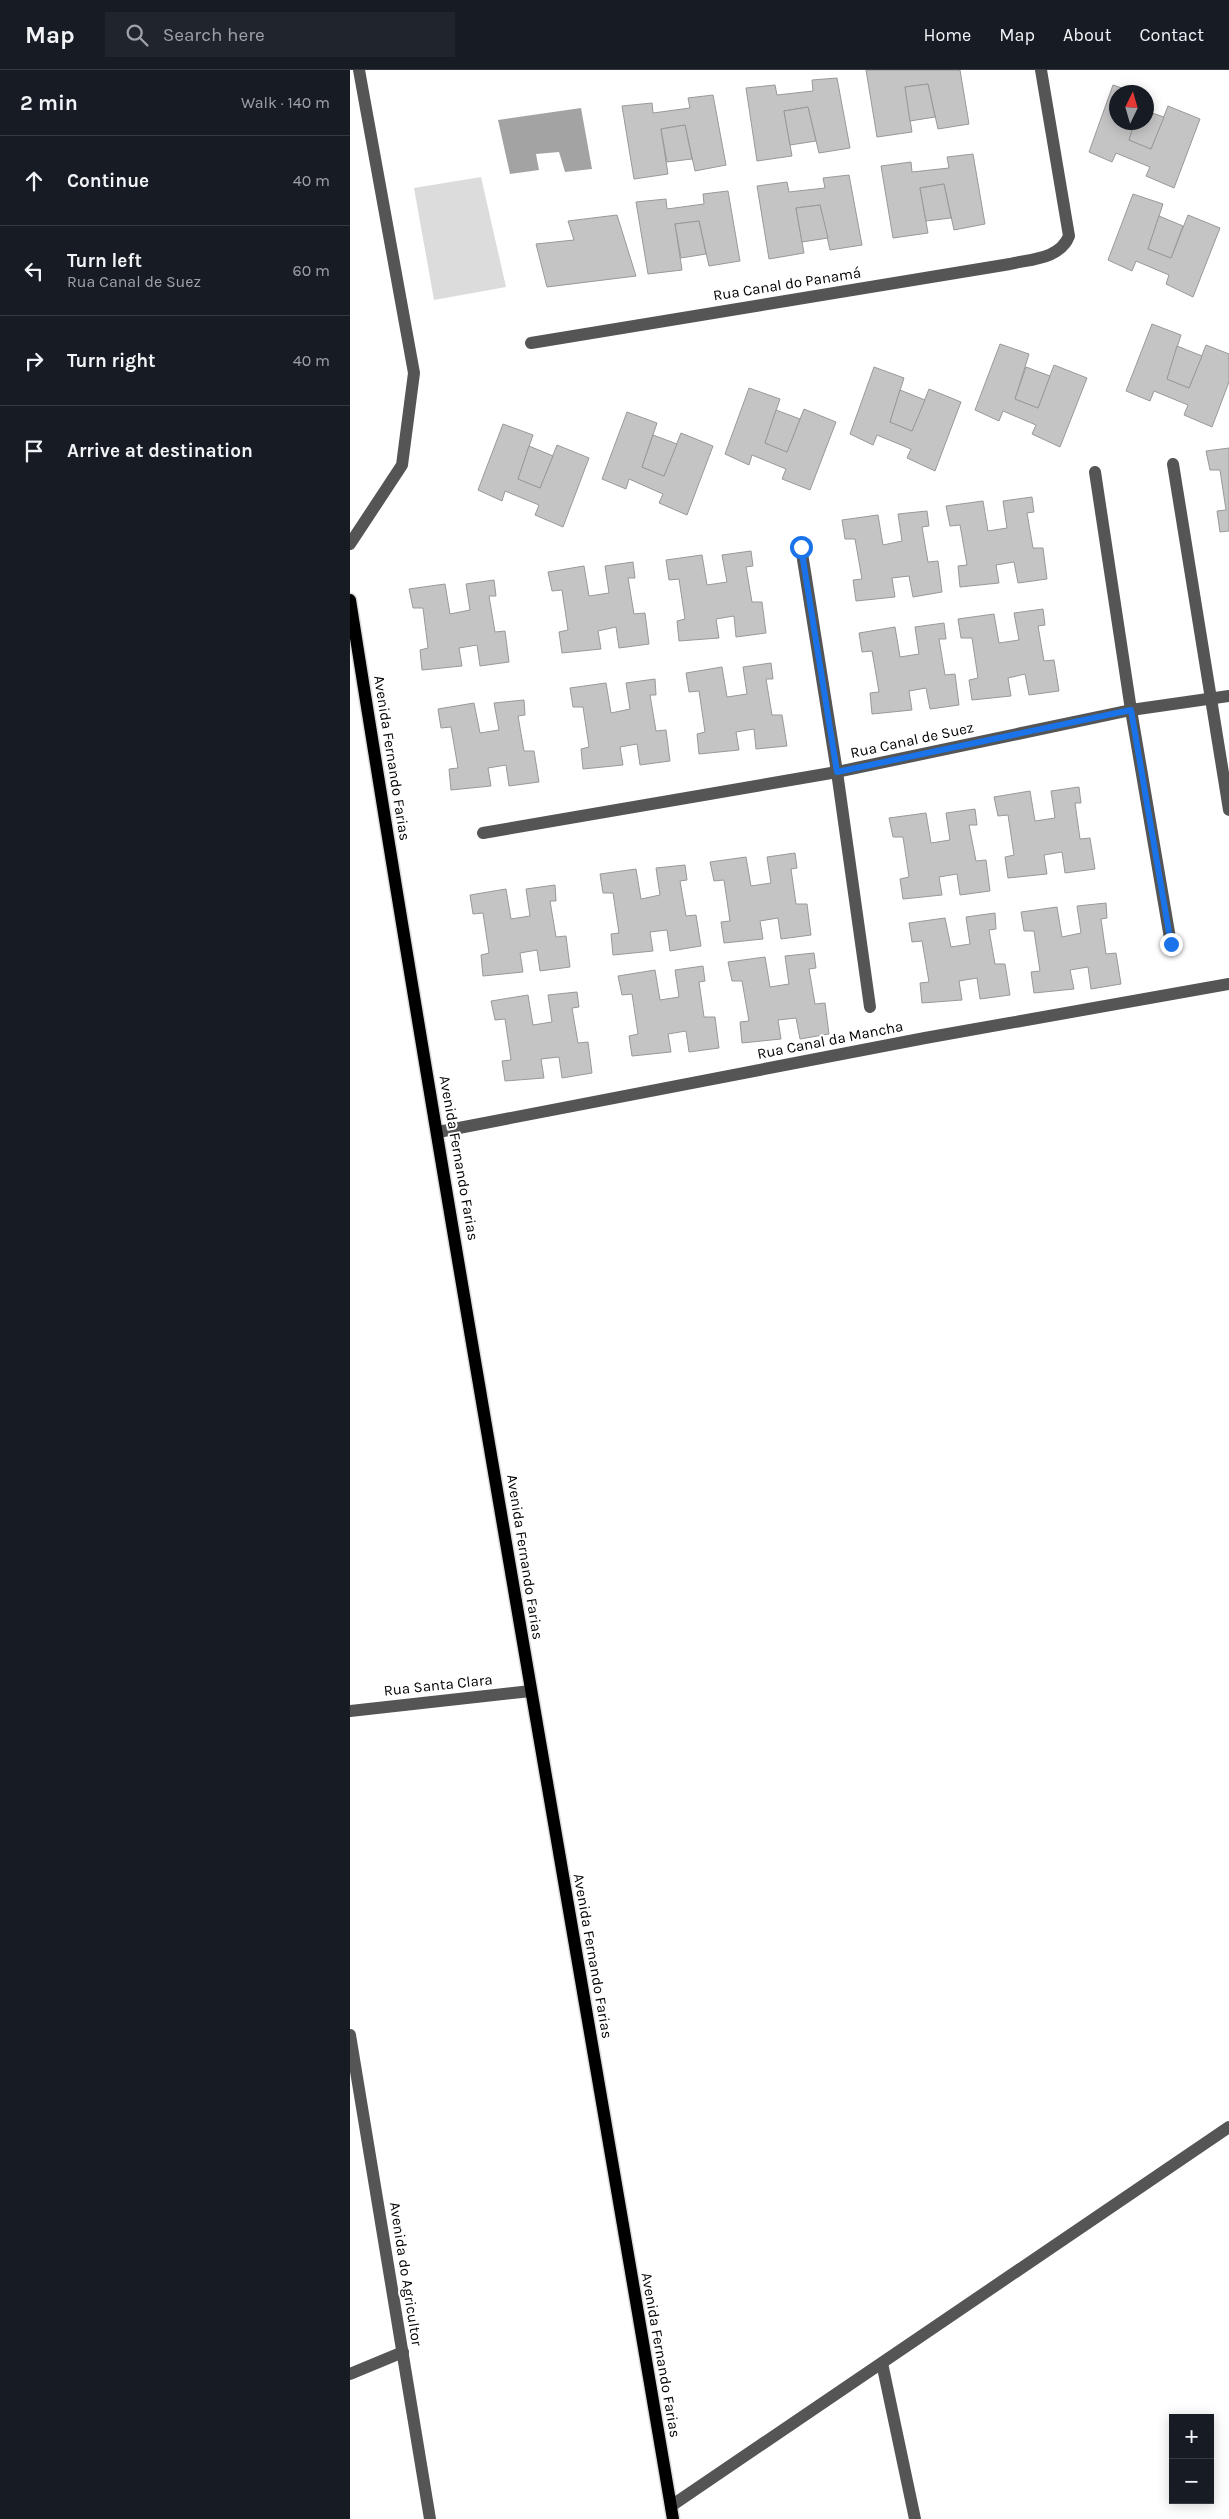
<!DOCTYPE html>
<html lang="en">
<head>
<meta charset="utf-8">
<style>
  :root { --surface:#171b24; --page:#20242c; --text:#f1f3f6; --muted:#9ea1a6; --line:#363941 }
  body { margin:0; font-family:Karla,sans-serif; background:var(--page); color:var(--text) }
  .controls { position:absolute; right:15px; bottom:15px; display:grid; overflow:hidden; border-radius:0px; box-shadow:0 2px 12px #0003 }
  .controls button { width:45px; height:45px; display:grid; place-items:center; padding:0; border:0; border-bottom:1px solid var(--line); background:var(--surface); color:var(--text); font:25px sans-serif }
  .compass { position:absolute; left:759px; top:15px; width:45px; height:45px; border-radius:50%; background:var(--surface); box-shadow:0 2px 12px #0003; rotate:5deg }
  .stop { position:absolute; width:15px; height:15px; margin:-11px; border:4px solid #1a73e8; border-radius:50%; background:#fff }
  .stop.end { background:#1a73e8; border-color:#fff; box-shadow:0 1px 5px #0008 }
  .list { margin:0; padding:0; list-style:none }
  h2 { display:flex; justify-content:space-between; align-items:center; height:65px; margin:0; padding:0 20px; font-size:21px }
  h2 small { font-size:16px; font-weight:400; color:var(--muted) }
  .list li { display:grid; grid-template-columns:32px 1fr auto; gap:15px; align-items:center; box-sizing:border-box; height:90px; padding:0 20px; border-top:1px solid var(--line) }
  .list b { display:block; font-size:19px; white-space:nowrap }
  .list p { margin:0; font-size:16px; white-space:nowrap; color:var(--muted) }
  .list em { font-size:16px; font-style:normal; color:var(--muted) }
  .icon { flex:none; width:28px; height:28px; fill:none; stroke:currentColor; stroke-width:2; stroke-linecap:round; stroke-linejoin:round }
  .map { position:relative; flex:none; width:879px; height:2449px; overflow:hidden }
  header { display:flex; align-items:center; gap:30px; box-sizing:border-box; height:70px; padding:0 25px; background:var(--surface); border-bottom:1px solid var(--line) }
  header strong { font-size:24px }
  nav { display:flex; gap:28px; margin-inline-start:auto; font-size:18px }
  .search { width:350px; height:45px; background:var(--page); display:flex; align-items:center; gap:12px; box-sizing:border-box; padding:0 18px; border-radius:0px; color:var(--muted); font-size:19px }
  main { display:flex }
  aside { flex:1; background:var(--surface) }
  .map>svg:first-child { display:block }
  .green { fill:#dcdcdc }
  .water { fill:#a3a3a3 }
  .building { fill:#c4c4c4; stroke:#999 }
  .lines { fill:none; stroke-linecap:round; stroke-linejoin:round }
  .major-casing { stroke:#dbdbdb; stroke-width:15 }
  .minor { stroke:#555; stroke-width:12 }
  .major { stroke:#000; stroke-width:12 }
  .route { stroke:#1a73e8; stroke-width:6 }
  .labels { text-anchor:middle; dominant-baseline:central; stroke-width:4; stroke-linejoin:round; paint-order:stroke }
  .street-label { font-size:15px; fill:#000; stroke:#fff }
</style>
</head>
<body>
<header>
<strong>Map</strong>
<div class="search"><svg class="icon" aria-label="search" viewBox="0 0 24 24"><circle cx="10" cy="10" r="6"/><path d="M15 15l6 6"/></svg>Search here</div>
<nav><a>Home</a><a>Map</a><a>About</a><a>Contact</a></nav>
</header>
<main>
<aside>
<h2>2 min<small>Walk · 140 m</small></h2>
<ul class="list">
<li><svg class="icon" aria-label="ahead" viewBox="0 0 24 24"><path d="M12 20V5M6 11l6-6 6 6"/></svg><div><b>Continue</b></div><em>40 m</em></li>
<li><svg class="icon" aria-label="left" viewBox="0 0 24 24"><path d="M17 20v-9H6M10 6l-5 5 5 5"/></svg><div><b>Turn left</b><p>Rua Canal de Suez</p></div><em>60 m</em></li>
<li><svg class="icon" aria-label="right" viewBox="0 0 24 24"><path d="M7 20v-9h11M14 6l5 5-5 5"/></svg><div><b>Turn right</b></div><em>40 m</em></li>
<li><svg class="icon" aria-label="arrive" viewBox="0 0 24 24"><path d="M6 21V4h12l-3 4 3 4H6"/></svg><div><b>Arrive at destination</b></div></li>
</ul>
</aside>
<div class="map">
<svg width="879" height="2449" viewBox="0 0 879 2449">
  <rect width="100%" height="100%" fill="#fff"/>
  <path class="green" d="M 131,107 L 156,217 L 84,230 L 64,118 Z"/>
  <path class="water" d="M 231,38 L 242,99 L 215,102 L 209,82 L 186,84 L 189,100 L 160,104 L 148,50 Z"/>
  <g class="building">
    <path d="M 516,0 L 610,0 L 619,54 L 588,59 L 578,14 L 555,17 L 562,62 L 527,67 Z"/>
    <path d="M 487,8 L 500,78 L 469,83 L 458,37 L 434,41 L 442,86 L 407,91 L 396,18 L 425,15 L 427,25 L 463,21 L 462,10 Z"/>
    <path d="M 578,14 L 585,47 L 560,51 L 555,17 Z"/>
    <path d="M 763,15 L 784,22 L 766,22 L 766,52 L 785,52 L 779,70 L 801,79 L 818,36 L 850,49 L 824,118 L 796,106 L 800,97 L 766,83 L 762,92 L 739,82 Z"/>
    <path d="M 363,25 L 376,95 L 345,101 L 335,55 L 311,59 L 318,104 L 284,109 L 272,36 L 302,33 L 303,43 L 340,38 L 338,28 Z"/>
    <path d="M 458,37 L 466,71 L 440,75 L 434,41 Z"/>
    <path d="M 796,41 L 814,47 L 801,79 L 779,70 L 785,52 L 796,52 Z"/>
    <path d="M 335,55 L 342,89 L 317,92 L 311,59 Z"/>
    <path d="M 623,84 L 635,154 L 604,160 L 594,114 L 570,118 L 578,163 L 543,168 L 531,96 L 561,92 L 562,102 L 599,98 L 597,87 Z"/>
    <path d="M 499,105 L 512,175 L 480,180 L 470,135 L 446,138 L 454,183 L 419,189 L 407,116 L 437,112 L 439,122 L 475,118 L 473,108 Z"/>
    <path d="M 594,114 L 601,148 L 576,151 L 570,118 Z"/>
    <path d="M 378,121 L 390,191 L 359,196 L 349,151 L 325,154 L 332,200 L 298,204 L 286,132 L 316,129 L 317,139 L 354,134 L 353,124 Z"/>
    <path d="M 783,124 L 813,134 L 798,179 L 821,188 L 838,145 L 870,158 L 843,227 L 816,214 L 819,205 L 786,191 L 782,201 L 758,190 Z"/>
    <path d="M 470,135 L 478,168 L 452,172 L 446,138 Z"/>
    <path d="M 267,145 L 286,206 L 197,217 L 186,174 L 224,170 L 218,151 Z"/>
    <path d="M 809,146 L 833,156 L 821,188 L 798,179 Z"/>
    <path d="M 349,151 L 356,184 L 331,188 L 325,154 Z"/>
    <path d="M 802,254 L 831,265 L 817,309 L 839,318 L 856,275 L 879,284 L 879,312 L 862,357 L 834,345 L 838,335 L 804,321 L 800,331 L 776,321 Z"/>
    <path d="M 650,274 L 679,284 L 665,329 L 688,338 L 704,295 L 737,308 L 710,377 L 682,364 L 686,355 L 653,341 L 649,351 L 625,340 Z"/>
    <path d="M 827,276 L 852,286 L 839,318 L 817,309 Z"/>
    <path d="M 524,297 L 554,308 L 540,352 L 562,361 L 579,319 L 611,332 L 585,401 L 557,388 L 561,379 L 527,365 L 523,375 L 500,364 Z"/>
    <path d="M 676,297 L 700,306 L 688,338 L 665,329 Z"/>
    <path d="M 399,318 L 430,329 L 415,373 L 437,382 L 454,339 L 486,352 L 460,420 L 432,409 L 436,399 L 402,385 L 399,395 L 375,384 Z"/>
    <path d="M 550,320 L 575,330 L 562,361 L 540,352 Z"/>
    <path d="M 426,340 L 450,349 L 437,382 L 415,373 Z"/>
    <path d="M 277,342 L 307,353 L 292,397 L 314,406 L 331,363 L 363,376 L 337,445 L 309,433 L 313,424 L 279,409 L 276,419 L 252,409 Z"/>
    <path d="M 153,354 L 183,365 L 168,409 L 190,418 L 207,375 L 239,388 L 213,457 L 185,445 L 189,435 L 155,421 L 152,431 L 128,420 Z"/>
    <path d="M 303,365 L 327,374 L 314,406 L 292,397 Z"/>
    <path d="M 179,376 L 203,386 L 190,418 L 168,409 Z"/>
    <path d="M 879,378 L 879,461 L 870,462 L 867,441 L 876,440 L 870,400 L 860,400 L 856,381 Z"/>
    <path d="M 682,427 L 684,442 L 677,443 L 683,478 L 693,478 L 697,509 L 668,513 L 664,492 L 646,495 L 649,513 L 610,517 L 608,496 L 617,495 L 610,455 L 600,456 L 596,436 L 633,431 L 638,461 L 657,458 L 653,431 Z"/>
    <path d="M 577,441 L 579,456 L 572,457 L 578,492 L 588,491 L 592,522 L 563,527 L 559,506 L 542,508 L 545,527 L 506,531 L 503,510 L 512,509 L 505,469 L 495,469 L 492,450 L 528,445 L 533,475 L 552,471 L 548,444 Z"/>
    <path d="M 401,481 L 403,496 L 396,497 L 402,532 L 412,532 L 416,563 L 386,567 L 384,546 L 366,549 L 369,568 L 329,571 L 327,551 L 335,549 L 329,509 L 319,510 L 316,490 L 352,485 L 357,515 L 377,512 L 372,485 Z"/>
    <path d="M 283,492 L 285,508 L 278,508 L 284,544 L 295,543 L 299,574 L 269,578 L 266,557 L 248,561 L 251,579 L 212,583 L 209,562 L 218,560 L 212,520 L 202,521 L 198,502 L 234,496 L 239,526 L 259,523 L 255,496 Z"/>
    <path d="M 144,510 L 146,526 L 139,526 L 145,562 L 155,561 L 159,592 L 130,596 L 127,575 L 109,578 L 112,596 L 72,600 L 70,580 L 78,578 L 73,538 L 63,538 L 59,519 L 95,514 L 100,544 L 120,540 L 116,514 Z"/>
    <path d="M 693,539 L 695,555 L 688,556 L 694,591 L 704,590 L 709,621 L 679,625 L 675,604 L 658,608 L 661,626 L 622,630 L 619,610 L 628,608 L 622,568 L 611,568 L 608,549 L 644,544 L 649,573 L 669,570 L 664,543 Z"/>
    <path d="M 594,553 L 596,569 L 589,569 L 595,605 L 605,604 L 609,635 L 580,639 L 576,618 L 559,621 L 562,640 L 522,644 L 520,623 L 529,622 L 522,581 L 512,582 L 509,563 L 545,557 L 550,587 L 569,584 L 565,557 Z"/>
    <path d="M 421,593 L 423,609 L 416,609 L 422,645 L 432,645 L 437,676 L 406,679 L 404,659 L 386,662 L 389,680 L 349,684 L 347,664 L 355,662 L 349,621 L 339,622 L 336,603 L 372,597 L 377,627 L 397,624 L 393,597 Z"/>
    <path d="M 305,609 L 306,625 L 300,625 L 306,661 L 316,660 L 320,691 L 290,695 L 287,674 L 270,677 L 273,695 L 233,699 L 231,679 L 239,677 L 233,637 L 223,637 L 220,618 L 256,613 L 261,643 L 280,639 L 276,613 Z"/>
    <path d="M 174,630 L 175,645 L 168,646 L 174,681 L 184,681 L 189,712 L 159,716 L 156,695 L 138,698 L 141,716 L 101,720 L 99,699 L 108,698 L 101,657 L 91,658 L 88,639 L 124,633 L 130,663 L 149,660 L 144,633 Z"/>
    <path d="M 729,717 L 731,733 L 725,733 L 730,769 L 740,768 L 745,799 L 715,803 L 712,782 L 694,785 L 697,804 L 658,808 L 655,787 L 664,785 L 658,745 L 648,746 L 644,727 L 680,721 L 685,751 L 705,748 L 701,721 Z"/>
    <path d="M 625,739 L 627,755 L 619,755 L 626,791 L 636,790 L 640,821 L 610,825 L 607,804 L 589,807 L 592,825 L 553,829 L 550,809 L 559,807 L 553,767 L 543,767 L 539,748 L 576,743 L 581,773 L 600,770 L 596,743 Z"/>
    <path d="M 445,783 L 447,798 L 441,799 L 446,834 L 457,834 L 461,865 L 431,869 L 428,848 L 410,851 L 413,869 L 374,873 L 371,852 L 380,851 L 374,810 L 364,811 L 360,792 L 396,787 L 401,816 L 421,813 L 417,787 Z"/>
    <path d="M 335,795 L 337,810 L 330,811 L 336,846 L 346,845 L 351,876 L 320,881 L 317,860 L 300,862 L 303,881 L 263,885 L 261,864 L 269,863 L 263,823 L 253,823 L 250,804 L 286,799 L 291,829 L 310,825 L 306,798 Z"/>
    <path d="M 205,815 L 206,831 L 200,831 L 206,867 L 216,866 L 220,897 L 190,901 L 187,880 L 170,883 L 173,902 L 133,906 L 131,885 L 139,883 L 133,843 L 123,844 L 120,825 L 156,819 L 161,849 L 180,846 L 176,819 Z"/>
    <path d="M 756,833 L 757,848 L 751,849 L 756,884 L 766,883 L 771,914 L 741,919 L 738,897 L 720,900 L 724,919 L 684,923 L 681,902 L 690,901 L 684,861 L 674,861 L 671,842 L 707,837 L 712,867 L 731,863 L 727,836 Z"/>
    <path d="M 645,843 L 646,859 L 639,860 L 645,894 L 655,894 L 660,925 L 630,929 L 627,908 L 609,911 L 612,930 L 572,933 L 570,913 L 579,912 L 572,871 L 562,872 L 559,853 L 595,848 L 601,877 L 620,874 L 616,847 Z"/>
    <path d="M 464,883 L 466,898 L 459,899 L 465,934 L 475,933 L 479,964 L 450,969 L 446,948 L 428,950 L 431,969 L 392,973 L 390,952 L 399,951 L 392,911 L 382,911 L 378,892 L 415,887 L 420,917 L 439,914 L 435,886 Z"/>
    <path d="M 353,896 L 355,911 L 349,912 L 354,947 L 365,947 L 369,978 L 339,982 L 336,961 L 318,964 L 321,982 L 282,986 L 279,966 L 288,964 L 282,924 L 272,925 L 268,906 L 305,900 L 310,930 L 329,927 L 325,900 Z"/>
    <path d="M 227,922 L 229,937 L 222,938 L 228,973 L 238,972 L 242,1003 L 212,1008 L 209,987 L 191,989 L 194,1008 L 155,1011 L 152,991 L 161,990 L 155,949 L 145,950 L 141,931 L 178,925 L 183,955 L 202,952 L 198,925 Z"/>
  </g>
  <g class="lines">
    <defs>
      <path id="major" d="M 0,530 C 101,1171 215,1809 323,2449"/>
    </defs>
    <use href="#major" class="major-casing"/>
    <g class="minor">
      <path d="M 181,273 L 660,194 C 681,189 710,189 719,166 L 691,0"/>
      <path d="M 823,394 L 879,740"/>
      <path d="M 745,402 L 781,640 L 821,874"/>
      <path d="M 0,474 L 52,395 L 64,303 L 9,0"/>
      <path d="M 451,477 L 487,702 L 520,937"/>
      <path d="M 133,763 L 487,702 L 781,640 L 879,626"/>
      <path d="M 88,1062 L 575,968 L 879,914"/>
      <path d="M 0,1641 L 181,1621"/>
      <path d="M 0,1965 L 80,2449"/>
      <path d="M 532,2293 L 565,2449"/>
      <path d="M 0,2304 L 53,2282"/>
      <path d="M 321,2436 L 879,2057"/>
    </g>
    <use href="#major" class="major"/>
  </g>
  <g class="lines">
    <path class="route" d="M 451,477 L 487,702 L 781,640 L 821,874"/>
  </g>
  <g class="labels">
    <g class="street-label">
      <text transform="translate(437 214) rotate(-9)">Rua Canal do Panamá</text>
      <text transform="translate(562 670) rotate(-12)">Rua Canal de Suez</text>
      <text transform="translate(42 688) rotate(81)">Avenida Fernando Farias</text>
      <text transform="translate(480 970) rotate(-11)">Rua Canal da Mancha</text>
      <text transform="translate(109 1088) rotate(80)">Avenida Fernando Farias</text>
      <text transform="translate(175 1487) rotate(81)">Avenida Fernando Farias</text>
      <text transform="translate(88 1615) rotate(-6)">Rua Santa Clara</text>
      <text transform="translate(243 1886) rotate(80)">Avenida Fernando Farias</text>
      <text transform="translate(56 2204) rotate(81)">Avenida do Agricultor</text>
      <text transform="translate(311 2285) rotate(80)">Avenida Fernando Farias</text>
    </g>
  </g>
</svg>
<div class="controls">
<button>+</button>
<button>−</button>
</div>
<svg class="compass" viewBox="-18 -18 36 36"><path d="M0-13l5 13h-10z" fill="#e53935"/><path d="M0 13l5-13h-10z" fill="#9ea1a6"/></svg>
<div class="stop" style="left:451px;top:477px"></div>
<div class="stop end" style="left:821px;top:874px"></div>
</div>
</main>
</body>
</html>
